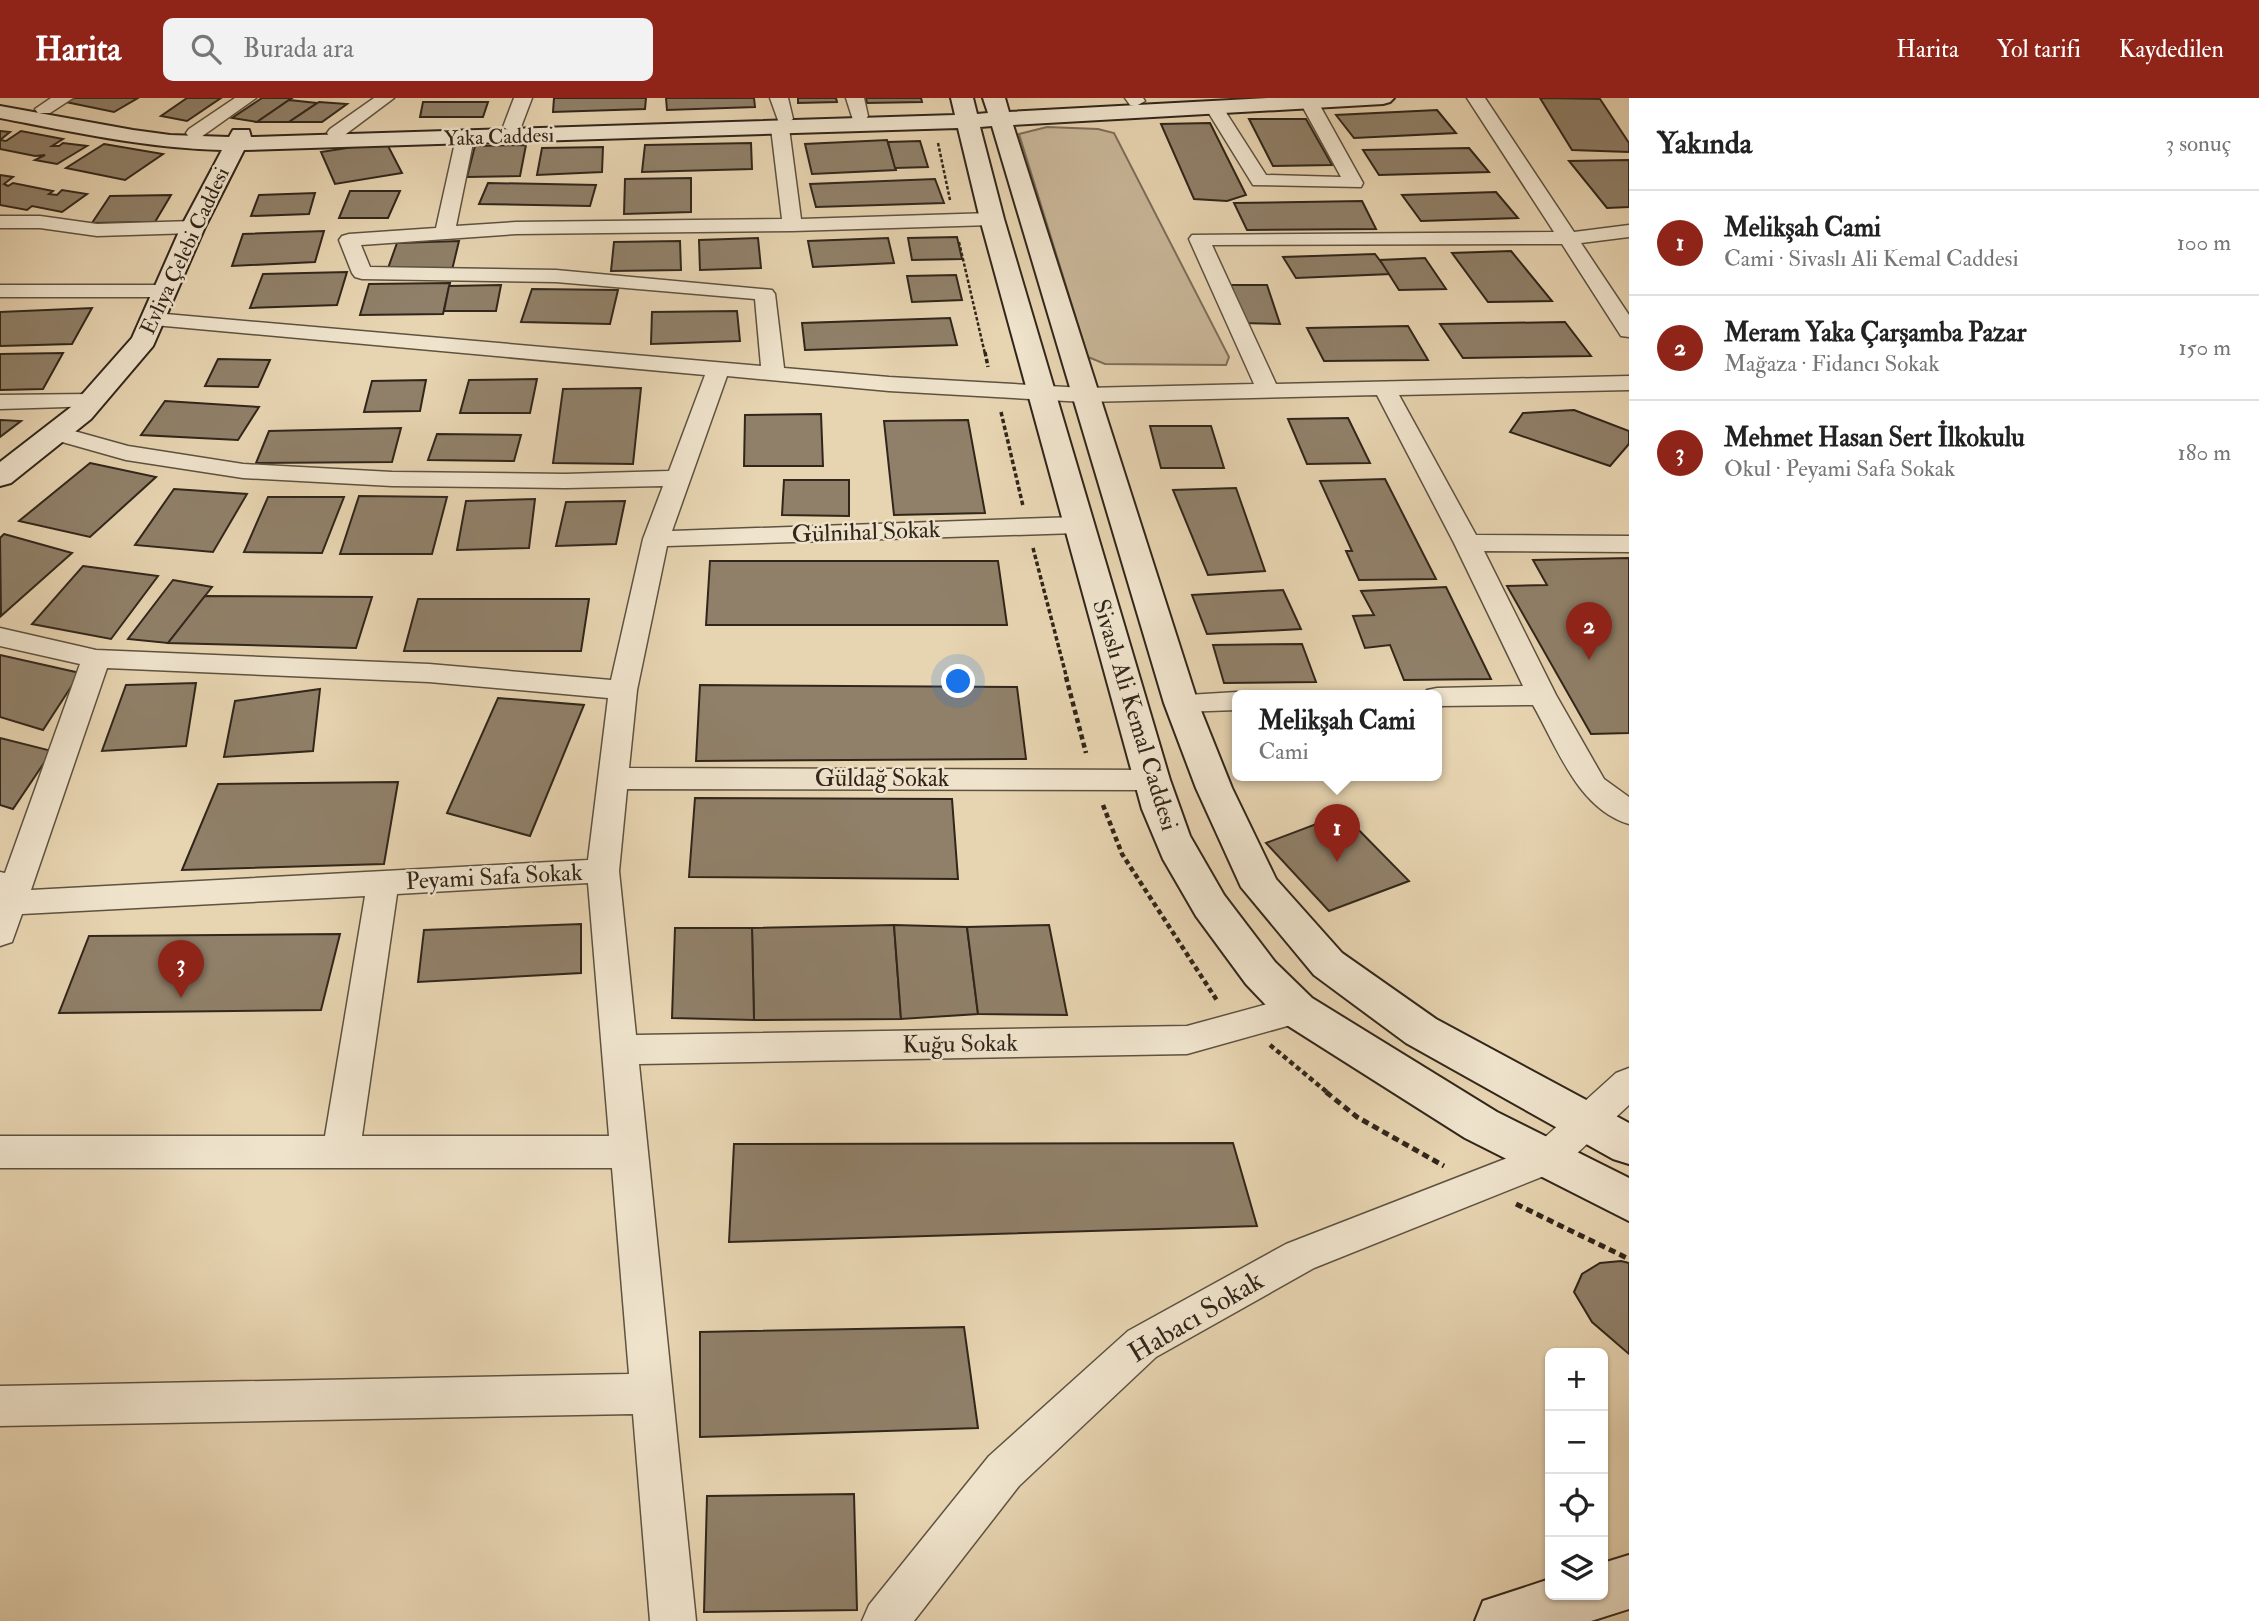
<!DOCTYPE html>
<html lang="tr">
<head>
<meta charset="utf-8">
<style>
  :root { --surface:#fff; --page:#f2f2f2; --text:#222; --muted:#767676; --line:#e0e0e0; --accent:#8f2418 }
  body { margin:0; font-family:"IM FELL Double Pica",serif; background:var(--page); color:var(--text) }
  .controls { position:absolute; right:21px; bottom:21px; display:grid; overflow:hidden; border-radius:10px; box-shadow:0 2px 5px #0004 }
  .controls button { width:63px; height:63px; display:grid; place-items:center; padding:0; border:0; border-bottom:2px solid var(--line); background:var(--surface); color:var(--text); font:35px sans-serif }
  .you { position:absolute; left:959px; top:584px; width:24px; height:24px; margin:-18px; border:5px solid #fff; border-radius:50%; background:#1a73e8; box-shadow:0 0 0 10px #1a73e833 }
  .badge { display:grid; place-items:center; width:46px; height:46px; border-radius:50%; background:var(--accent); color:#fff; font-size:23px; font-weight:700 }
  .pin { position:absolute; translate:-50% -58px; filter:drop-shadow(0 2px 4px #0008) }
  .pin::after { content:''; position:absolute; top:37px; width:24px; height:21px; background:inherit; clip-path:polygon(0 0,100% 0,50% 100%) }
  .popup { position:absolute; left:1232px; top:592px; width:210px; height:91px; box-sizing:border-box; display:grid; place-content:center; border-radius:10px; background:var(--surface); filter:drop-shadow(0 2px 5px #0005); font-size:23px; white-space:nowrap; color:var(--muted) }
  .popup b { font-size:26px; color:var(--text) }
  .popup::after { content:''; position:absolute; left:50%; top:100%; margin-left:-14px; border:14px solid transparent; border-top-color:var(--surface) }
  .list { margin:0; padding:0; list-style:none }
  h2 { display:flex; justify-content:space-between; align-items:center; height:91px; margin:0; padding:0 28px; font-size:30px }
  h2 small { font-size:23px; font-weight:400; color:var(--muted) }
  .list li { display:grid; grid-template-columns:46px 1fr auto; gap:21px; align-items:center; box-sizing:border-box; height:105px; padding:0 28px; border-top:2px solid var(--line) }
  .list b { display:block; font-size:26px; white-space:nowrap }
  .list p { margin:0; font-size:23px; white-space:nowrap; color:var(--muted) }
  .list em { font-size:23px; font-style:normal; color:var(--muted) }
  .icon { flex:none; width:38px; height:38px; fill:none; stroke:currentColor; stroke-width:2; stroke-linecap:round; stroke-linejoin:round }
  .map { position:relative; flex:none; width:1629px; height:1523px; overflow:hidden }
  header { display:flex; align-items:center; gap:42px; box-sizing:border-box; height:98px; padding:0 35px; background:var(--accent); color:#fff }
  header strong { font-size:33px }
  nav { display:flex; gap:38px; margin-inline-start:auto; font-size:24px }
  .search { width:490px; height:63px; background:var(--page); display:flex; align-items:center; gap:18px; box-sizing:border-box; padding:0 24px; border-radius:10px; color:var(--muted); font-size:26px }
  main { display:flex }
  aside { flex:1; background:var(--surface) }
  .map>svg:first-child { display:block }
  .green { fill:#c8b698; stroke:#7c6e5a; stroke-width:2 }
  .building { fill:#908069; stroke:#31261b; stroke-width:2 }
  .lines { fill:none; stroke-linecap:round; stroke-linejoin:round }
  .street-casing { stroke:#5e5240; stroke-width:3 }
  .secondary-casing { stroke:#31261b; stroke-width:4 }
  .path-far3 { stroke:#31261b; stroke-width:2.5; stroke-dasharray:3.5 2; stroke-linecap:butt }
  .path-far2 { stroke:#31261b; stroke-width:3.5; stroke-dasharray:4.5 2.5; stroke-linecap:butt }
  .path-far1 { stroke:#31261b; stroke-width:4.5; stroke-dasharray:5 3.5; stroke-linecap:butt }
  .path { stroke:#31261b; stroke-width:5; stroke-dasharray:7 4.5; stroke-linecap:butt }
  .street { fill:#efe3cc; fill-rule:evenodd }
  .secondary { fill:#efe3cc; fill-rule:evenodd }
  .labels { text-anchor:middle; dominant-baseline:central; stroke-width:5; stroke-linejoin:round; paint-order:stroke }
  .far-street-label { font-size:21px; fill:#31261b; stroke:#efe3cc }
  .street-label { font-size:24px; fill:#31261b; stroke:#efe3cc }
  .near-street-label { font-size:28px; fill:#31261b; stroke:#efe3cc }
</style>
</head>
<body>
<header>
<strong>Harita</strong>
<div class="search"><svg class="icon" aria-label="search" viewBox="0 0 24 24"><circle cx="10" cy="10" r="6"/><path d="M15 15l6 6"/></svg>Burada ara</div>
<nav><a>Harita</a><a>Yol tarifi</a><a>Kaydedilen</a></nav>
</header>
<main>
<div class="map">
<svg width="1629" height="1523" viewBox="0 0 1629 1523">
  <rect width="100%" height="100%" fill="#e7d4b1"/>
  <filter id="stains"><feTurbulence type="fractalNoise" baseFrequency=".00286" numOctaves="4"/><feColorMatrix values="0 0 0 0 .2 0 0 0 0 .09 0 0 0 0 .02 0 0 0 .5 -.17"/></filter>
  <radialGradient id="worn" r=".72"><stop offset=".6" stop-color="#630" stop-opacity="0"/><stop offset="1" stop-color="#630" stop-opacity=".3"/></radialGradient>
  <path class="green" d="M 1047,29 L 1098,31 L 1114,35 L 1229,259 L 1226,267 L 1105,266 L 1088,259 L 1019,36 Z"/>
  <g class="building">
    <path d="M 74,0 L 138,0 L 114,14 L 66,4 Z"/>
    <path d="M 187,0 L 221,0 L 187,23 L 161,18 Z"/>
    <path d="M 262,0 L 292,0 L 257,24 L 232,20 Z"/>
    <path d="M 554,0 L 646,0 L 645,11 L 553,14 Z"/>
    <path d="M 666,0 L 754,0 L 755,9 L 667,12 Z"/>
    <path d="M 798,0 L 836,0 L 837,4 L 798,5 Z"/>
    <path d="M 866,0 L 921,0 L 922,4 L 867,5 Z"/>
    <path d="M 1540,0 L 1600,1 L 1629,45 L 1629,54 L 1572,52 Z"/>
    <path d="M 289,2 L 317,5 L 289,24 L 257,24 Z"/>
    <path d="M 319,4 L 347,6 L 322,24 L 289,24 Z"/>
    <path d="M 423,4 L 488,4 L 483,19 L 420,19 Z"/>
    <path d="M 1437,12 L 1456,35 L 1354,40 L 1336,17 Z"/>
    <path d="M 1249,21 L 1306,21 L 1332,67 L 1273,68 Z"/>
    <path d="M 1210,25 L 1246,97 L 1227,103 L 1194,101 L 1161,26 Z"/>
    <path d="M 0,33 L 10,34 L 0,42 L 6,43 L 21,33 L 63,41 L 52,48 L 59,48 L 63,45 L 87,48 L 57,66 L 35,62 L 45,57 L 35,58 L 0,51 Z"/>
    <path d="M 887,42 L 896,72 L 812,76 L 805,46 Z"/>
    <path d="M 920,43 L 928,69 L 895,70 L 888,44 Z"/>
    <path d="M 386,44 L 402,75 L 335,86 L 321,54 Z"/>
    <path d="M 751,45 L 752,71 L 642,74 L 645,47 Z"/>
    <path d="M 104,46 L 163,56 L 125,82 L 66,70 Z"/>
    <path d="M 526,47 L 520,78 L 467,79 L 475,48 Z"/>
    <path d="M 603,49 L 602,74 L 537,77 L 542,50 Z"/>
    <path d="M 1469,50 L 1489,74 L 1379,77 L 1363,52 Z"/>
    <path d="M 1629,62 L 1629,109 L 1607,110 L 1569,63 Z"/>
    <path d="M 0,77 L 13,79 L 4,86 L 8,88 L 13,85 L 53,93 L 49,96 L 57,97 L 62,92 L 87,96 L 62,114 L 32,108 L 27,112 L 0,107 Z"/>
    <path d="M 691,80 L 691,114 L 624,116 L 625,81 Z"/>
    <path d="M 935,81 L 944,105 L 816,109 L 810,86 Z"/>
    <path d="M 488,85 L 596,87 L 590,108 L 479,106 Z"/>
    <path d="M 350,93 L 400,93 L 388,120 L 339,120 Z"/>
    <path d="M 1496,94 L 1518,120 L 1421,123 L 1402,97 Z"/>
    <path d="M 315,95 L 309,116 L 251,118 L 259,97 Z"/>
    <path d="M 171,97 L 155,124 L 92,125 L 110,98 Z"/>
    <path d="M 1362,103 L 1376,131 L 1247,132 L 1234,105 Z"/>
    <path d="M 324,133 L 315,164 L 232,168 L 243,136 Z"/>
    <path d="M 957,139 L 962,161 L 912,162 L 908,140 Z"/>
    <path d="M 758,140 L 761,170 L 700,172 L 699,142 Z"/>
    <path d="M 888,140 L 894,165 L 813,169 L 808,143 Z"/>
    <path d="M 459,143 L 452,172 L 387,173 L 397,145 Z"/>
    <path d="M 680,143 L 681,172 L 611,173 L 614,144 Z"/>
    <path d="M 1511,153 L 1552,203 L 1488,204 L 1452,155 Z"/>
    <path d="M 1375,156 L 1390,176 L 1296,180 L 1283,159 Z"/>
    <path d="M 1425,160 L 1446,191 L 1399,192 L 1380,162 Z"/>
    <path d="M 347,174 L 337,207 L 250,210 L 263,176 Z"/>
    <path d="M 956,177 L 962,202 L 912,204 L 907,178 Z"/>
    <path d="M 450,185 L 443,216 L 360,217 L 369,186 Z"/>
    <path d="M 501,187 L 496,213 L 444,213 L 449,188 Z"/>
    <path d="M 1228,187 L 1267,187 L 1280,226 L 1240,225 Z"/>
    <path d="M 532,191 L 618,192 L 610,226 L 521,224 Z"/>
    <path d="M 92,210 L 72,246 L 0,248 L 0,214 Z"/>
    <path d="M 737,213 L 740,243 L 651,246 L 652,214 Z"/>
    <path d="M 950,220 L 957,247 L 805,252 L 802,225 Z"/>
    <path d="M 1565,224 L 1591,258 L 1463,260 L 1440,226 Z"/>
    <path d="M 1408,228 L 1428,262 L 1324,263 L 1307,230 Z"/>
    <path d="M 63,255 L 43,291 L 0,292 L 0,256 Z"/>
    <path d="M 218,261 L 270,262 L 258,289 L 205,288 Z"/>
    <path d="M 537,281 L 530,315 L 460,315 L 469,282 Z"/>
    <path d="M 426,282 L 420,313 L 364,314 L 372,283 Z"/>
    <path d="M 641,290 L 633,366 L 553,365 L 563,291 Z"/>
    <path d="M 165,303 L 259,309 L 238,342 L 141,337 Z"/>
    <path d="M 1574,312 L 1629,333 L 1629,346 L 1610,368 L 1510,334 L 1523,315 Z"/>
    <path d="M 821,316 L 823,368 L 744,368 L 745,317 Z"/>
    <path d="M 1348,320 L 1370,365 L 1307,366 L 1288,321 Z"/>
    <path d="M 0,322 L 1,322 L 21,323 L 0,339 Z"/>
    <path d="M 968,322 L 985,415 L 894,417 L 884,323 Z"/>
    <path d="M 1150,328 L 1211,328 L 1224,370 L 1161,370 Z"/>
    <path d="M 401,330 L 392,364 L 256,365 L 269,333 Z"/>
    <path d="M 437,336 L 521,337 L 514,363 L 428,362 Z"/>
    <path d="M 90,365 L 156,379 L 90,439 L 19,423 Z"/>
    <path d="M 1385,381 L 1436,481 L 1359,482 L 1346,453 L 1352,453 L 1320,383 Z"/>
    <path d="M 784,382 L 849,382 L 849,418 L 782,417 Z"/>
    <path d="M 1236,390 L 1265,473 L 1208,477 L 1173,392 Z"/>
    <path d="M 174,391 L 247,396 L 213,454 L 135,447 Z"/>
    <path d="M 359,398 L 447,399 L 432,456 L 340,456 Z"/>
    <path d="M 268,399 L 344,399 L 322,455 L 244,454 Z"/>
    <path d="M 535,401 L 529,450 L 457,452 L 466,403 Z"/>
    <path d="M 625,403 L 616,446 L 556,448 L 566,404 Z"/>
    <path d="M 4,436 L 72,455 L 1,518 L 0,440 Z"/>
    <path d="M 1629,460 L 1629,635 L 1591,636 L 1507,488 L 1547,487 L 1533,462 Z"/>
    <path d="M 710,463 L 998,463 L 1007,527 L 706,527 Z"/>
    <path d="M 83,468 L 158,478 L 111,541 L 32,526 Z"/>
    <path d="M 173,482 L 212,489 L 168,545 L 128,541 Z"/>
    <path d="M 1446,489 L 1491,581 L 1404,582 L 1390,547 L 1365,550 L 1353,518 L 1374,517 L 1361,493 Z"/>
    <path d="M 1283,492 L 1301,531 L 1207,536 L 1192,497 Z"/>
    <path d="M 205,498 L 372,499 L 356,550 L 168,545 Z"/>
    <path d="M 418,501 L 589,501 L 581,553 L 404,553 Z"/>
    <path d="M 1302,546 L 1316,584 L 1224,585 L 1213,547 Z"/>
    <path d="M 0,557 L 80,575 L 43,632 L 0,619 Z"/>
    <path d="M 196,585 L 186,648 L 102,653 L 126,587 Z"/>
    <path d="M 700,587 L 1017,589 L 1026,661 L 696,663 Z"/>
    <path d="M 320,591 L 313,653 L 224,659 L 235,603 Z"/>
    <path d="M 498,600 L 584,607 L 530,738 L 447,715 Z"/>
    <path d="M 0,640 L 52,653 L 13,711 L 0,707 Z"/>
    <path d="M 1270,678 L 1347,678 L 1348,679 L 1271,680 Z"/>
    <path d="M 398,684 L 384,766 L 182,772 L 218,686 Z"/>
    <path d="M 695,700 L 952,701 L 958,781 L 689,779 Z"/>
    <path d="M 1343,716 L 1409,783 L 1329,813 L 1266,745 Z"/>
    <path d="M 581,826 L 581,875 L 418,884 L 424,832 Z"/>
    <path d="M 894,827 L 901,921 L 754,922 L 752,830 Z"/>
    <path d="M 894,827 L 967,829 L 978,916 L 901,921 Z"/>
    <path d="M 1049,827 L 1067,917 L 978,916 L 967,829 Z"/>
    <path d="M 675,830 L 752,830 L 754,922 L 672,920 Z"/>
    <path d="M 340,836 L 321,912 L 59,915 L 89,838 Z"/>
    <path d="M 1233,1045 L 1257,1128 L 729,1144 L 734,1046 Z"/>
    <path d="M 1621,1163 L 1629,1165 L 1629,1256 L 1592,1224 L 1574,1194 L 1582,1176 L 1600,1165 Z"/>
    <path d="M 964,1229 L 978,1330 L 700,1339 L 700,1234 Z"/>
    <path d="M 854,1396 L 857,1512 L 704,1514 L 707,1398 Z"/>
  </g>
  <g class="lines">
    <defs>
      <g id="street">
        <path d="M 51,0 L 73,0 L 50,15 L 38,15 L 35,11 Z"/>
        <path d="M 235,0 L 256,0 L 201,39 L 189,39 L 186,35 L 189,31 Z"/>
        <path d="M 374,0 L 394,0 L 342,39 L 330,39 L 327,35 L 330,31 Z"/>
        <path d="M 514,0 L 532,0 L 521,29 L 512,34 L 503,29 Z"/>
        <path d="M 770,0 L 788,0 L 793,21 L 785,26 L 789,30 L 801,121 L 992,115 L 1002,121 L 992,127 L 792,133 L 516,136 L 361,147 L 370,169 L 556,172 L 772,192 L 775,196 L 784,270 L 889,279 L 1085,290 L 1254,286 L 1189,141 L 1192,137 L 1554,134 L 1467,0 L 1485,0 L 1574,134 L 1629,127 L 1629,139 L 1581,145 L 1629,217 L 1629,239 L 1621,238 L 1562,146 L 1212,147 L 1276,286 L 1629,278 L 1629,292 L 1399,297 L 1476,437 L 1629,438 L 1629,454 L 1484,453 L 1556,597 L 1604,681 L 1629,699 L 1629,726 C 1578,711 1557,649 1533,607 L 1437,608 L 1437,598 L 1424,598 L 1427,592 L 1437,590 L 1523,588 L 1454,445 L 1377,297 L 1085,304 L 889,293 L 727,278 L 672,433 L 1077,419 L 1086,422 L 1090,427 L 1086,432 L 1077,435 L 667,448 L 637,592 L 629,670 L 1152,672 L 1163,675 L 1167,682 L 1163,689 L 1152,692 L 627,691 L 619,773 L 636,937 L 1187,928 L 1297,898 L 1309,902 L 1314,912 L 1309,922 L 1187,956 L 639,966 L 696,1523 L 650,1523 L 633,1316 L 0,1328 L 0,1288 L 629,1276 L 612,1070 L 0,1070 L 0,1038 L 325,1038 L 365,798 L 22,816 L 12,844 L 0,848 L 0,774 L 5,775 L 80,566 L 0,548 L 0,530 L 96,552 L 429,566 L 611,582 L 643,441 L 663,388 L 565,390 L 392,388 L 243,380 L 126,362 L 48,340 L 44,335 L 48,330 L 56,328 L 128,348 L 243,366 L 392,374 L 565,376 L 669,373 L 705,277 L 154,227 L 146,226 L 143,221 L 146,216 L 154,215 L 761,268 L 755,201 L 556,184 L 362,181 L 355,179 L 352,175 L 339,142 L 342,138 L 349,136 L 436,130 L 456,40 L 465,35 L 474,40 L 456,128 L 516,124 L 782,121 L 771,30 L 779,25 ZM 107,570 L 429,584 L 608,600 L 588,762 L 31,792 ZM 588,785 L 609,1038 L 362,1038 L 397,796 Z"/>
        <path d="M 846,0 L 864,0 L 868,18 L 865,22 L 853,22 Z"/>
        <path d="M 1125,0 L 1143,0 L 1145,3 L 1136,8 L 1130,7 Z"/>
        <path d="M 1304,0 L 1315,0 L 1318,4 L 1363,85 L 1361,89 L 1253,87 L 1205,9 L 1208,5 L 1220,5 L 1266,77 L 1341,79 L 1300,4 Z"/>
        <path d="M 0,118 L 40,118 L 97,126 L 193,123 L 203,129 L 193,135 L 97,138 L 40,130 L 0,130 Z"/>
        <path d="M 0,187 L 165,187 L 172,189 L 175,193 L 172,197 L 165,199 L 0,199 Z"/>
        <path d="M 91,296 L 99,298 L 102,303 L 99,308 L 0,311 L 0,297 Z"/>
        <path d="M 1237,594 L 1248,598 L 1237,598 L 1237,612 L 1181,614 L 1171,612 L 1167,605 L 1171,598 Z"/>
        <path d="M 1629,970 L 1629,1007 L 1559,1072 L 1314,1170 L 1156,1259 L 1019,1388 L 914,1523 L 862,1523 L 869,1507 L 989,1358 L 1128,1233 L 1286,1146 L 1533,1050 L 1616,975 Z"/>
      </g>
      <g id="secondary">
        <path d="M 951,0 L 973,0 L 977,16 L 988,15 L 983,0 L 1005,0 L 1009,14 L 1268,0 L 1394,0 L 1390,4 L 1383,6 L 1013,27 L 1198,605 L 1232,690 L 1276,781 L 1342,855 L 1436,921 L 1629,1025 L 1629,1066 L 1613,1061 L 1406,945 L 1314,877 L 1241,789 L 1196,690 L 1164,605 L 992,28 L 980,29 L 1004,121 L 1170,682 L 1190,738 L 1224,797 L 1275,864 L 1312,900 L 1497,1014 L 1629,1080 L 1629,1123 L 1465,1040 L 1282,924 L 1246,886 L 1196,818 L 1163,761 L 1142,711 L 980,121 L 958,30 L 244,52 L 205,129 L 153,248 L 91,321 L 11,385 L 0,388 L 0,364 L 71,309 L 132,240 L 181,129 L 222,52 C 146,50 74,34 0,20 L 0,8 L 133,32 L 170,37 L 229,39 L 233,32 L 249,32 L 251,39 L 955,17 Z"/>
        <path d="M 1629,1457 L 1629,1511 L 1591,1523 L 1475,1523 L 1483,1503 L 1550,1481 L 1550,1497 L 1603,1497 L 1603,1465 Z"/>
      </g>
    </defs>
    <use href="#street" class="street-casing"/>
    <use href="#secondary" class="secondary-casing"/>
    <g class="path-far3">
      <path d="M 938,45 L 950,102"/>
      <path d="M 959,144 L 985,256"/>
    </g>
    <g class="path-far2">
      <path d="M 985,254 L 988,269"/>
      <path d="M 1001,314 L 1023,408"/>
      <path d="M 1033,450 L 1067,581"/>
    </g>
    <g class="path-far1">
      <path d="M 1066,579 L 1086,655"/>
      <path d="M 1103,707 L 1122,756 L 1218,904"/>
      <path d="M 1270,947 L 1328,995"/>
    </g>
    <g class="path">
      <path d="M 1326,994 L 1357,1019 L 1444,1068"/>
      <path d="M 1516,1106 L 1629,1161"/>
    </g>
    <use href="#street" class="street"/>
    <use href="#secondary" class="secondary"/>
  </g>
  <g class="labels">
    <g class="far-street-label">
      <text transform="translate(499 39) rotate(-2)">Yaka Caddesi</text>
      <text transform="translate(185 153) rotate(-65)">Evliya Çelebi Caddesi</text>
    </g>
    <g class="street-label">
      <text transform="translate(866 434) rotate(-2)">Gülnihal Sokak</text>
      <text transform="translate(1135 617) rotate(73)">Sivaslı Ali Kemal Caddesi</text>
      <text x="882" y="680">Güldağ Sokak</text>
      <text transform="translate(494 779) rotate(-3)">Peyami Safa Sokak</text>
      <text transform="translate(960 946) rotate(-1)">Kuğu Sokak</text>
    </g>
    <g class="near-street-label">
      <text transform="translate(1196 1219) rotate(-31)">Habacı Sokak</text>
    </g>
  </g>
  <rect width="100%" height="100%" filter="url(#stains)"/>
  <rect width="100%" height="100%" fill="url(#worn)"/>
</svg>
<div class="controls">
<button>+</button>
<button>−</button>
<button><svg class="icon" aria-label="locate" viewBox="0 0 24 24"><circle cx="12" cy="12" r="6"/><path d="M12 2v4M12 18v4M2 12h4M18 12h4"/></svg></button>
<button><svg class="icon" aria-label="layers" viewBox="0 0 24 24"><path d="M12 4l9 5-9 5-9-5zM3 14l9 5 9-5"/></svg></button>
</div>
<div class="you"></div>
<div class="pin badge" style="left:1337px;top:764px">1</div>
<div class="popup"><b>Melikşah Cami</b>Cami</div>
<div class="pin badge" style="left:1589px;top:562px">2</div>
<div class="pin badge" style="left:181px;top:900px">3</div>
</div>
<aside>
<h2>Yakında<small>3 sonuç</small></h2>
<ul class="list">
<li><span class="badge">1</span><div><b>Melikşah Cami</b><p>Cami · Sivaslı Ali Kemal Caddesi</p></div><em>100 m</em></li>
<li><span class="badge">2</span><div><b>Meram Yaka Çarşamba Pazar</b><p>Mağaza · Fidancı Sokak</p></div><em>150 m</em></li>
<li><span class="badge">3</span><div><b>Mehmet Hasan Sert İlkokulu</b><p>Okul · Peyami Safa Sokak</p></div><em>180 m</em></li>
</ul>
</aside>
</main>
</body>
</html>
